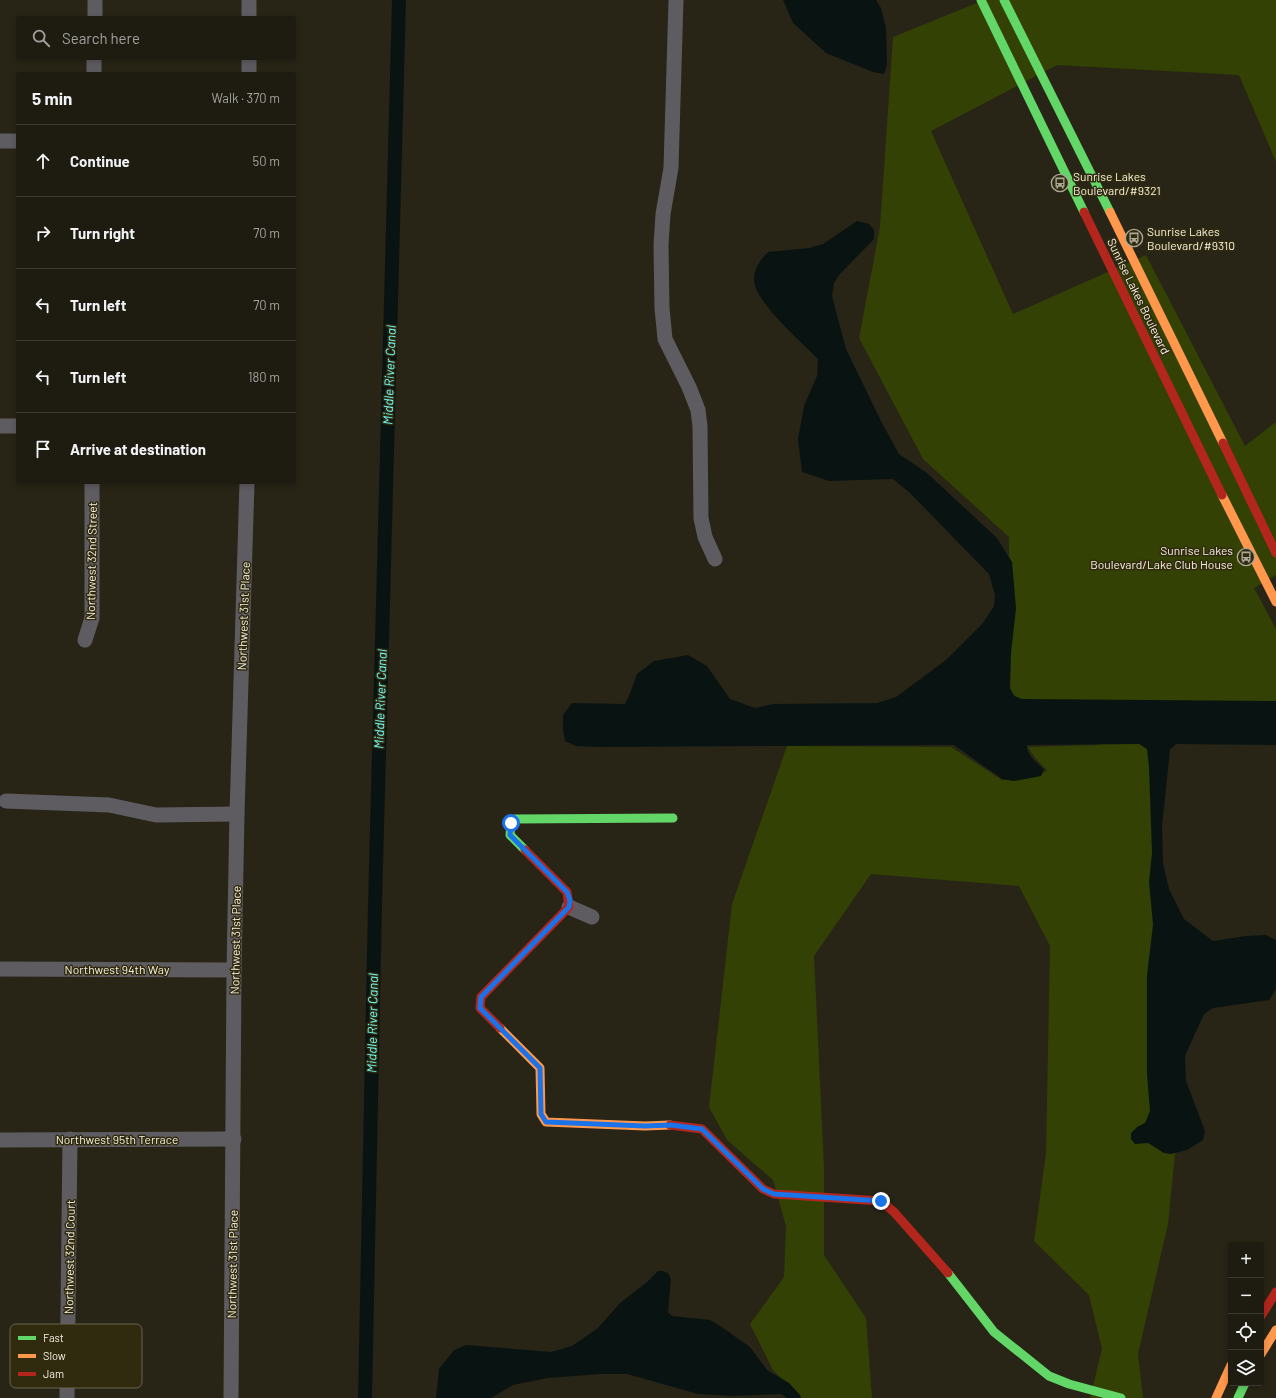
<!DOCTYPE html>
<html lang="en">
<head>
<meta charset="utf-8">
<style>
  :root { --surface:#1e1c10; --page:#2b291e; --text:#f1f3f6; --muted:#a1a19f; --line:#3c3a30 }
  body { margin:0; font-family:Barlow,sans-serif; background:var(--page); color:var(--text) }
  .controls { position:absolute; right:12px; bottom:12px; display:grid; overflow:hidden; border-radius:4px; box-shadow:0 2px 6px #0003 }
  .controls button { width:36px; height:36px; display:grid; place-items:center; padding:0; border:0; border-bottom:1px solid var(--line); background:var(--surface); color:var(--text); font:20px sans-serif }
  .stop { position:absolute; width:12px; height:12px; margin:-9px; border:3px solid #1a73e8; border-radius:50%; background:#fff }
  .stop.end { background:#1a73e8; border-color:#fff; box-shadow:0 1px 4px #0008 }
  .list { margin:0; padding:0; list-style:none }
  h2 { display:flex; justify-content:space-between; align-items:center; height:52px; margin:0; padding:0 16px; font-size:17px }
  h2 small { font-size:13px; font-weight:400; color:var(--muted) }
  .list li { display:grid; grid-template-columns:26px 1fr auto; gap:12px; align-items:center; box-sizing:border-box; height:72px; padding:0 16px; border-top:1px solid var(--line) }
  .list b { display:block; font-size:15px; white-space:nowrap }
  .list em { font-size:13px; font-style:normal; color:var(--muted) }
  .icon { flex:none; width:22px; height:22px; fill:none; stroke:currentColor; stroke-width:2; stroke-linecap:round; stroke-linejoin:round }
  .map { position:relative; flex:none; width:1276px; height:1398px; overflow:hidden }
  .search { position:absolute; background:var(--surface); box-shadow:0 2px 6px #0003; left:16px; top:16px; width:280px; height:44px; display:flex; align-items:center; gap:10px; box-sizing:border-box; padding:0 14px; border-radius:4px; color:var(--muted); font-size:15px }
  .panel { position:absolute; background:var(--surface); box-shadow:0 2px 6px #0003; left:16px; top:72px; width:280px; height:412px; border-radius:4px }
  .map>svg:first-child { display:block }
  .green { fill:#334104 }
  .water { fill:#091412 }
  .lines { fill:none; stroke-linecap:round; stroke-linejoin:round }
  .canal { stroke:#091412; stroke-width:14 }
  .street { stroke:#5e5c61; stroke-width:15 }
  .fast { stroke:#63d668; stroke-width:9 }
  .slow { stroke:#ff974d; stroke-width:9 }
  .jam { stroke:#b3261e; stroke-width:9 }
  .route { stroke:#1a73e8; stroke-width:5 }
  .labels { text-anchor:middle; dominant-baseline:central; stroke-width:3; stroke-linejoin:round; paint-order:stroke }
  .poi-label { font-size:12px; fill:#f4f0e0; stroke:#302a0e; text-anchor:start }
  .street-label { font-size:12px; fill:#f4f0e0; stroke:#302a0e }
  .water-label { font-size:13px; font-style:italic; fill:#6afafa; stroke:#302a0e }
  .key { fill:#302a0e; stroke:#6b654d; stroke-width:1 }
  .key-label { font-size:11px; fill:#f4f0e0 }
</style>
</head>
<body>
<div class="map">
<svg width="1276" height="1398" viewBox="0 0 1276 1398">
  <rect width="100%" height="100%" fill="#282516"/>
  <path class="green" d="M 984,0 L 1276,0 L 1276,162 L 1239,75 L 1057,65 L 931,131 L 1013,314 L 1146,255 L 1245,446 L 1276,422 L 1276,575 L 1254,588 L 1276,629 L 1276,701 L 1111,705 L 1151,741 L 1176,1144 L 1168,1224 L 1138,1354 L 1143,1398 L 1090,1398 L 1102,1349 L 1089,1295 L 1034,1241 L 1046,1153 L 1050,946 L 1019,886 L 871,874 L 814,956 L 824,1167 L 824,1255 L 866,1318 L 872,1398 L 800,1398 L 773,1370 L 750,1324 L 784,1277 L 786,1226 L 773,1180 L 727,1140 L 709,1107 L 732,904 L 787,746 L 951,747 L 1002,780 L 1036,777 L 1047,770 L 1036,759 L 1028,747 L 1099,745 L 1100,701 L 1019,700 L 1009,689 L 1009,537 L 923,459 L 859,338 L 880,227 L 893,37 Z"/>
  <g class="water">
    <path d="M 783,0 L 876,0 L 881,8 L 886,28 L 887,64 L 884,74 L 873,72 L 826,53 L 793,23 Z"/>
    <path d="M 857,221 L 869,224 L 874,230 L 874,239 L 839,275 L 834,283 L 832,296 L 846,349 L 882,423 L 899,454 L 927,473 L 997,538 L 1012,562 L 1016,608 L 1011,653 L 1010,688 L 1014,696 L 1022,699 L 1276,701 L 1276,745 L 1176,744 L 1170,750 L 1162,826 L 1163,863 L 1169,889 L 1184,919 L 1213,941 L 1246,936 L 1266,935 L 1276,940 L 1276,989 L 1269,1000 L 1213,1008 L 1204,1014 L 1185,1056 L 1186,1081 L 1205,1131 L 1203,1140 L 1187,1150 L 1171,1154 L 1164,1153 L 1148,1143 L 1135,1144 L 1131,1139 L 1131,1133 L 1137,1127 L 1145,1123 L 1150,1111 L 1147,1074 L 1147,975 L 1153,925 L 1149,882 L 1152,853 L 1149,767 L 1147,749 L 1139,744 L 1027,745 C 1026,755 1038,763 1044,770 L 1041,776 L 1014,781 L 1002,779 L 954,745 L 599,747 L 576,746 L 565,741 L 563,730 L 563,715 L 572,703 L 625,704 L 629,696 L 637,674 L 654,661 L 688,655 L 707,666 L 730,699 L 755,708 L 773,704 L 877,703 L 896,697 L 946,660 L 983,623 L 994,606 L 995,595 L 989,574 L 910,493 L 893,479 L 829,481 L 802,472 L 798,439 L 804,406 L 817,376 L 818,359 C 803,343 752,300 754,278 C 755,267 761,259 768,252 L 809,248 L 823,244 Z"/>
    <path d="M 658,1271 L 663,1271 L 668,1273 L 671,1279 L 668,1312 L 672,1316 L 710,1320 L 723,1328 L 750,1347 L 767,1370 L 789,1383 L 800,1395 L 801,1398 L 787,1398 L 781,1394 L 733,1396 L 698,1394 L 627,1374 L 601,1374 L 548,1378 L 513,1385 L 491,1398 L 436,1398 L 439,1369 L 454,1350 L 466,1345 L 551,1352 L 572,1346 L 598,1328 L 620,1303 L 647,1282 Z"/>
  </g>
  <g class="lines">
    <path class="canal" d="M 365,1398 L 375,904 L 399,0"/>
    <g class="street">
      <path d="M 676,0 L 671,168 L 663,214 L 661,245 L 662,308 L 665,339 L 689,387 L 698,410 L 700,426 L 701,518 L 705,537 L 715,559"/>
      <path d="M 95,18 L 95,0"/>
      <path d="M 249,18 L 249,0"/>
      <path d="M 94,74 L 94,58"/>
      <path d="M 249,74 L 249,58"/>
      <path d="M 0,141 L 18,141"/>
      <path d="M 0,426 L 18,426"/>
      <path d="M 85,640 L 92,618 L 92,482"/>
      <path d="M 6,801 L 109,805 L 156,815 L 237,814"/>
      <path d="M 569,907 L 592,917"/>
      <path d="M 0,969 L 234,970"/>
      <path d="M 0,1140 L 234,1139"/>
      <path d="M 67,1398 L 70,1139"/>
      <path d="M 231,1398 L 234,970 L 237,814 L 247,482"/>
    </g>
    <g class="fast">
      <path d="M 981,0 L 1084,212"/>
      <path d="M 1004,0 L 1110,212"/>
      <path d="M 525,850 L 510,835 L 511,823 L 515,819 L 673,818"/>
      <path d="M 948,1273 L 994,1332 L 1049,1376 L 1069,1384 L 1121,1398"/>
      <path d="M 1238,1398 L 1245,1383"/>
    </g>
    <g class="slow">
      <path d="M 1110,212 L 1223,443"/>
      <path d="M 1222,495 L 1276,602"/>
      <path d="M 500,1028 L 540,1068 L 541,1114 L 546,1122 L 645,1126 L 670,1125"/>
      <path d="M 1261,1354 L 1276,1330"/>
      <path d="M 1216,1398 L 1231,1365"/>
    </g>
    <g class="jam">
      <path d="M 1084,212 L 1222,495"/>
      <path d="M 1223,443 L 1276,553"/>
      <path d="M 500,1028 L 480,1008 L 481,997 L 569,907 L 567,892 L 525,850"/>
      <path d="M 670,1125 L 702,1129 L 763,1189 L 774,1194 L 881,1201 L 894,1212 L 948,1273"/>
      <path d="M 1261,1316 L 1276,1292"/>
    </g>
  </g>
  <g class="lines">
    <path class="route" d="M 511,823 L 510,835 L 567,892 L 570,900 L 569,907 L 481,997 L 480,1008 L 540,1068 L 541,1114 L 546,1122 L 645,1126 L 671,1125 L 702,1129 L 763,1189 L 774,1194 L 881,1201"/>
  </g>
  <defs>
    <symbol id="bus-ring" viewBox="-11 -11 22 22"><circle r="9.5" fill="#302a0e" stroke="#ada999" stroke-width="1.5"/><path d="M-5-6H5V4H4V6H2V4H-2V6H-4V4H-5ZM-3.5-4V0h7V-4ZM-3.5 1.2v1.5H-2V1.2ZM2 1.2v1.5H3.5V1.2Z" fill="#ada999"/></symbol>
  </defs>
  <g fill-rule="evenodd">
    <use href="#bus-ring" x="1050" y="173" width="20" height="20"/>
    <use href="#bus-ring" x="1124" y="228" width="20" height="20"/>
    <use href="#bus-ring" x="1236" y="547" width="20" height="20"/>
  </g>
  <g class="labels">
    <g class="poi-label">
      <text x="1073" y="176">Sunrise Lakes<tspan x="1073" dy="14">Boulevard/#9321</tspan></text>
      <text x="1147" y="231">Sunrise Lakes<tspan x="1147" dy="14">Boulevard/#9310</tspan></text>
      <text x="1233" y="550" text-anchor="end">Sunrise Lakes<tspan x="1233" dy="14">Boulevard/Lake Club House</tspan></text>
    </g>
    <g class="street-label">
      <text transform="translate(1139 296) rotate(64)">Sunrise Lakes Boulevard</text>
      <text transform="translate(91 561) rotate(-89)">Northwest 32nd Street</text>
      <text transform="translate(243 616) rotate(-88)">Northwest 31st Place</text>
      <text transform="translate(235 940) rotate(-89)">Northwest 31st Place</text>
      <text x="117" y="969">Northwest 94th Way</text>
      <text x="117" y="1139">Northwest 95th Terrace</text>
      <text transform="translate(69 1257) rotate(-89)">Northwest 32nd Court</text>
      <text transform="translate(232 1264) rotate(-89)">Northwest 31st Place</text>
    </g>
    <g class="water-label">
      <text transform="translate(389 375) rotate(-88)">Middle River Canal</text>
      <text transform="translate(380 699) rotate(-88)">Middle River Canal</text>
      <text transform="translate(372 1023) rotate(-89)">Middle River Canal</text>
    </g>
  </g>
  <rect x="10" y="1324" width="132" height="64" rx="6" class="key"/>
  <rect x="18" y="1336" width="18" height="4" fill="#63d668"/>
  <rect x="18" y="1354" width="18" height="4" fill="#ff974d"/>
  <rect x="18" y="1372" width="18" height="4" fill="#b3261e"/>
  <g class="key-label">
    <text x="43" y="1342">Fast</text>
    <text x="43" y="1360">Slow</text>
    <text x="43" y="1378">Jam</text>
  </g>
</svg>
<div class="controls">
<button>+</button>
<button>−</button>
<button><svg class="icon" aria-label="locate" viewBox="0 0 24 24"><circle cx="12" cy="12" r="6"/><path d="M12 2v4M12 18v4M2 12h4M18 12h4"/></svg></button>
<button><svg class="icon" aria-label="layers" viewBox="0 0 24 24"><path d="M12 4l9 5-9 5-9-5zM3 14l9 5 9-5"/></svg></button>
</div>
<div class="stop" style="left:511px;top:823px"></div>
<div class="stop end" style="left:881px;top:1201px"></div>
<div class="search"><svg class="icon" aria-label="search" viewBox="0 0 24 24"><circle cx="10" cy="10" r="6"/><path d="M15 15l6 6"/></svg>Search here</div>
<section class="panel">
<h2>5 min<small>Walk · 370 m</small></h2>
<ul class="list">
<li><svg class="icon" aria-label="ahead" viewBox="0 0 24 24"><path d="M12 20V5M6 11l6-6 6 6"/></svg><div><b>Continue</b></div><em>50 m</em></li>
<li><svg class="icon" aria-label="right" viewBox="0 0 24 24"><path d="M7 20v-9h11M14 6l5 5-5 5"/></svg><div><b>Turn right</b></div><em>70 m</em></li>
<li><svg class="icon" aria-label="left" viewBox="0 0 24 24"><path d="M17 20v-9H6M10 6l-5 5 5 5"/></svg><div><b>Turn left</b></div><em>70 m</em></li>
<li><svg class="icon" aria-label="left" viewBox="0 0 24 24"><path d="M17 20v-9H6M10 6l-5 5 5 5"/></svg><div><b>Turn left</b></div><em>180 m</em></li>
<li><svg class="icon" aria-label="arrive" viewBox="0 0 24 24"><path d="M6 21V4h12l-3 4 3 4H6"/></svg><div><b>Arrive at destination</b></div></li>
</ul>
</section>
</div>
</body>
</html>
